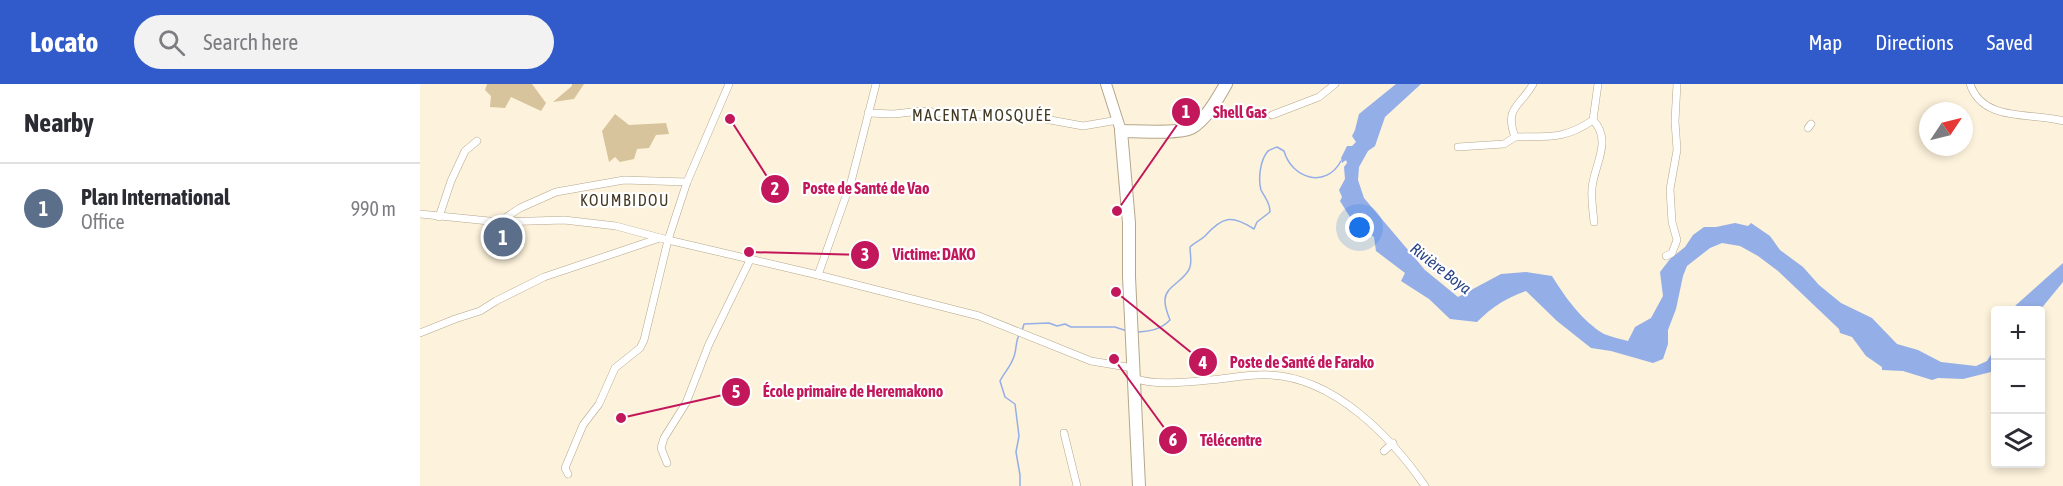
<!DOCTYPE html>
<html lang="en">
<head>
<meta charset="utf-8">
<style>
  :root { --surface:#fff; --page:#f2f2f3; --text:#2b2b33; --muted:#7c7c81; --line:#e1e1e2; --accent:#315bca }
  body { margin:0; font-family:"Asap Condensed",sans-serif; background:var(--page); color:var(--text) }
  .controls { position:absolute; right:18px; bottom:18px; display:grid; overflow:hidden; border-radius:6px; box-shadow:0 3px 9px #0003 }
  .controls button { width:54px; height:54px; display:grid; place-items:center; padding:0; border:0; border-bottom:2px solid var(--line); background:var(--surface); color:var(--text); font:30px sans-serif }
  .compass { position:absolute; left:1499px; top:18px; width:54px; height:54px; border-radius:50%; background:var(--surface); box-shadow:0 3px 9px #0003; rotate:55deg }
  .you { position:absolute; left:940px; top:144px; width:21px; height:21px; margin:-15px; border:4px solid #fff; border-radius:50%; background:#1a73e8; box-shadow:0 0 0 9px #1a73e833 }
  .badge { display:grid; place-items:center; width:39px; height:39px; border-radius:50%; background:var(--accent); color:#fff; font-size:20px; font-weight:700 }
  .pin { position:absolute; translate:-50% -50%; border:3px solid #fff; box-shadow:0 2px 6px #0006 }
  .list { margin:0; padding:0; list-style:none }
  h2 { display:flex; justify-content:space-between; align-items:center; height:78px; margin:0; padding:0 24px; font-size:26px }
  h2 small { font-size:20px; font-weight:400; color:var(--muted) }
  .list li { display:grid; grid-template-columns:39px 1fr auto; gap:18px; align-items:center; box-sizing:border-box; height:90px; padding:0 24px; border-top:2px solid var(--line) }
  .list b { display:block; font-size:22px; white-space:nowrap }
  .list p { margin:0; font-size:20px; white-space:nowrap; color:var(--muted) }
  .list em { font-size:20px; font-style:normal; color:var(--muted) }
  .icon { flex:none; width:33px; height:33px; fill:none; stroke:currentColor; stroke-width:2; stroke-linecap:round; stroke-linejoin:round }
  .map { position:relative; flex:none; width:1643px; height:402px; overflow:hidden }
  header { display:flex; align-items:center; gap:36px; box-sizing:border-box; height:84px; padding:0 30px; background:var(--accent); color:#fff }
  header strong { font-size:28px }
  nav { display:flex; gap:33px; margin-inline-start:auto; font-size:21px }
  .search { width:420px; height:54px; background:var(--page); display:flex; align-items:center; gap:15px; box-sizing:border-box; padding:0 21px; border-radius:33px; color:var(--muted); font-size:22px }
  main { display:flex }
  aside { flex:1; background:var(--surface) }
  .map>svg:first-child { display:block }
  .green { fill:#d7c49c }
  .water { fill:#94aee7 }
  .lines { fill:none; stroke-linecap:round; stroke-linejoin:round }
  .stream { stroke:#94aee7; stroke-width:1.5 }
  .minor-casing { stroke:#b4a78c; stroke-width:8 }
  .primary-casing { stroke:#b4a78c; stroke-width:12 }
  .trunk-casing { stroke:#b4a78c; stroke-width:14 }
  .minor { stroke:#fff; stroke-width:7 }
  .primary { stroke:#fff; stroke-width:10 }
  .trunk { stroke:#fff; stroke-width:12 }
  .labels { text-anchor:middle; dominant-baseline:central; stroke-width:4.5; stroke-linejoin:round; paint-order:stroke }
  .neighbourhood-label { font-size:16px; letter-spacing:1.5px; fill:#433820; stroke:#fff }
  .water-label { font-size:16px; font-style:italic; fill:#294487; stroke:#fff }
  .leader { fill:none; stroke:#c2185b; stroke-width:2 }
  .callout-dot { fill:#c2185b; stroke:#fff; stroke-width:2 }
  .mark-label { font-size:18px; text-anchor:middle; font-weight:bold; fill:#fff }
  .callout-label { font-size:16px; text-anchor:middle; font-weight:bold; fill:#c2185b; stroke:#fff; stroke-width:4.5; stroke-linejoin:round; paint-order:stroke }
</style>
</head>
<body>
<header>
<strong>Locato</strong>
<div class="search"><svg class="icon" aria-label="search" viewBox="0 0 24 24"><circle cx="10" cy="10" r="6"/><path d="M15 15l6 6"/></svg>Search here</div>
<nav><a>Map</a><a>Directions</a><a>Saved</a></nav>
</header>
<main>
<aside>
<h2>Nearby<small></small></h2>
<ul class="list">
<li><span class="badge" style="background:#5c6f8a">1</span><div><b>Plan International</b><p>Office</p></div><em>990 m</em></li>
</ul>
</aside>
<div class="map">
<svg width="1643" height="402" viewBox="0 0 1643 402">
  <rect width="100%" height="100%" fill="#fdf2db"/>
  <g class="green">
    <path d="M 67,0 L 112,0 L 126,19 L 121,27 L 91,13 L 85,24 L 70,23 L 71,12 L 65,6 Z"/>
    <path d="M 152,0 L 171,0 L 164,0 L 154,15 L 133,18 L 152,2 Z"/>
    <path d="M 195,30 L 209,41 L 246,39 L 249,50 L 236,51 L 229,64 L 217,65 L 214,75 L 200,78 L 195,73 L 189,78 L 182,47 Z"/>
  </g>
  <g class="water">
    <path d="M 976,0 L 1001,0 L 965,33 L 955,62 L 948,67 L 939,83 L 938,96 L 944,114 L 1005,186 L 1038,213 L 1081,190 L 1106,188 L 1132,192 C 1145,213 1162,237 1184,250 C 1191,253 1201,255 1208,257 L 1215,243 L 1231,234 L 1243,212 L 1240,188 L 1250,175 L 1265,163 L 1273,151 L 1284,143 L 1296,143 L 1315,139 L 1328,142 L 1331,139 L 1350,152 L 1360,166 L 1383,183 L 1399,201 L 1421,219 L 1452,234 L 1477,260 L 1498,266 L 1521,278 L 1556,282 L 1567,277 L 1575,264 L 1575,287 L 1543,295 L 1518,294 L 1512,296 L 1483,287 L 1462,286 L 1462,283 L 1446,272 L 1432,253 L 1420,249 L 1419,245 L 1358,187 L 1338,172 L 1320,162 L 1302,159 L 1290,164 L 1267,182 L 1263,192 L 1256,225 L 1248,246 L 1248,260 L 1243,275 L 1233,279 L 1191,267 L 1171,264 L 1137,237 L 1106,207 C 1086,214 1072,223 1057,238 L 1030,235 L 1009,215 L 981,197 L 985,189 L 956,167 L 954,153 L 945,147 L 936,138 L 933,138 L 920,117 L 922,113 L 919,106 L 925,95 L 924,83 L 927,79 L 926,76 L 922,79 L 921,74 L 927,62 L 932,62 L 936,58 L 932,52 L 935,46 L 939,30 Z"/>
    <path d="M 1643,179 L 1643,198 L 1620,226 L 1593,226 L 1596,221 Z"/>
  </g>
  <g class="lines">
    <g class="stream">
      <path d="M 602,247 L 604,240 L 629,239 L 637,242 L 645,240 L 651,243 L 695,243 L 707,247"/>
      <path d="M 718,248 C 731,247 740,246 750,236 C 748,231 745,223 745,217 C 744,202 766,197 770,183 C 772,177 770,170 770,163 C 775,158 781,156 785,152 C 802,133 811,130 834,145 L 837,138 L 850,128 C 850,118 845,114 841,106 C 838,95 840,76 848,67 C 848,67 856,63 857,63 L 864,67 C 872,95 906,105 921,77"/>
      <path d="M 599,251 C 595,259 597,267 593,275 C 590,283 584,289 580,297 L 585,313 L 595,320 L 599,352 L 596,368 L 600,391 L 600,402"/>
    </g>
    <defs>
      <g id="minor">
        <path d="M 1550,0 C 1563,39 1612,28 1643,37"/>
        <path d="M 448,29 L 474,30 L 501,27 L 540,30 L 603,31 L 663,42 L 698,36"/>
        <path d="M 852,31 L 899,13 L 915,0"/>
        <path d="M 1173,36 C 1193,57 1174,81 1172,104 C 1171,115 1173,127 1174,138"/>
        <path d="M 1388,44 L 1391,40"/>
        <path d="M 1095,53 C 1128,52 1144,56 1173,36 L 1178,0"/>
        <path d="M 1038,63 L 1084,60 L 1095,53 C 1084,23 1100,23 1113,0"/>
        <path d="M 0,130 L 79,138 L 144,136 L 196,142 L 248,156 L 398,191 L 559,232 L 671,277 L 713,284"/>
        <path d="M 19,133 L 31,97 L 45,67 L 57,57"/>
        <path d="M 79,138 L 100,124 L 136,108 L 204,96 L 267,98"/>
        <path d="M 1246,172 L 1252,169 L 1257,156 L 1252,138 L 1250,105 L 1257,66 L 1255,37 L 1257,0"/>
        <path d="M 398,191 L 431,98 L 456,0"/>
        <path d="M 0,249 L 35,235 L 60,227 L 76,217 L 124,193 L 240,154"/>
        <path d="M 714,294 C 735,303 777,297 800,295 C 816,293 834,290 850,291 C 915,294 971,353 1005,402"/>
        <path d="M 644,349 L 657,402"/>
        <path d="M 964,367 L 973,359"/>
        <path d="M 247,379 L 241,364 L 244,354 L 266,319 L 289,260 L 330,176"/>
        <path d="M 148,390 L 145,384 L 163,341 L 179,320 L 195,284 L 220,264 L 224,256 L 248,156 L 267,98 L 309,0"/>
      </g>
      <path id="primary" d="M 686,0 L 701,47"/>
      <path id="trunk" d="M 719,402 L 709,193 L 709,139 L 701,47 C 716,47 759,50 771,44 C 786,36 798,14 806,0"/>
    </defs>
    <use href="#minor" class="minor-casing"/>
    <use href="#primary" class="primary-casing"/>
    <use href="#trunk" class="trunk-casing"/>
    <use href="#minor" class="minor"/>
    <use href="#primary" class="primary"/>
    <use href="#trunk" class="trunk"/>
  </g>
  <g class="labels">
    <g class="neighbourhood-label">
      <text x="562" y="31">MACENTA MOSQUÉE</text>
      <text x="205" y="116">KOUMBIDOU</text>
    </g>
    <g class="water-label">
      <text transform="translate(1021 184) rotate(38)">Rivière Boya</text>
    </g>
  </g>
  <path class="leader" d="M697 127L766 28M310 35L355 105M329 168L445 171M696 208L783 278M201 334L316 308M694 275L753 356"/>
  <g class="callout-dot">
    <circle cx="697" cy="127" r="6"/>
    <circle cx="310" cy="35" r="6"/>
    <circle cx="329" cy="168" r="6"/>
    <circle cx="696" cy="208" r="6"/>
    <circle cx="201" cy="334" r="6"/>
    <circle cx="694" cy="275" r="6"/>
    <circle cx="766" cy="28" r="15"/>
    <circle cx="355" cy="105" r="15"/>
    <circle cx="445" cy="171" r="15"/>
    <circle cx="783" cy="278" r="15"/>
    <circle cx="316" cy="308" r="15"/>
    <circle cx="753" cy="356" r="15"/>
  </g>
  <g class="mark-label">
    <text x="766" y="34">1</text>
    <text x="355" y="111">2</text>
    <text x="445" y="177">3</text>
    <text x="783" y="285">4</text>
    <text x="316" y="314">5</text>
    <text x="753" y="362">6</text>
  </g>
  <g class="callout-label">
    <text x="820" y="34">Shell Gas</text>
    <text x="446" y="110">Poste de Santé de Vao</text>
    <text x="514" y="176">Victime: DAKO</text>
    <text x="882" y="284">Poste de Santé de Farako</text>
    <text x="433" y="313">École primaire de Heremakono</text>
    <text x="811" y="362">Télécentre</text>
  </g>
</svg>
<div class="controls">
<button>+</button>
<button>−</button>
<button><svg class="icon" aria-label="layers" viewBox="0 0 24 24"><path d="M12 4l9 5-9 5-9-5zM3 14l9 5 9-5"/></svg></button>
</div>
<svg class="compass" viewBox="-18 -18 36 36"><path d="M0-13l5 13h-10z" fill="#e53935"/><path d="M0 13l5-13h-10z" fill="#7c7c81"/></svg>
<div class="you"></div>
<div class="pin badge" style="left:83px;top:153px;background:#5c6f8a">1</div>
</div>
</main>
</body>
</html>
